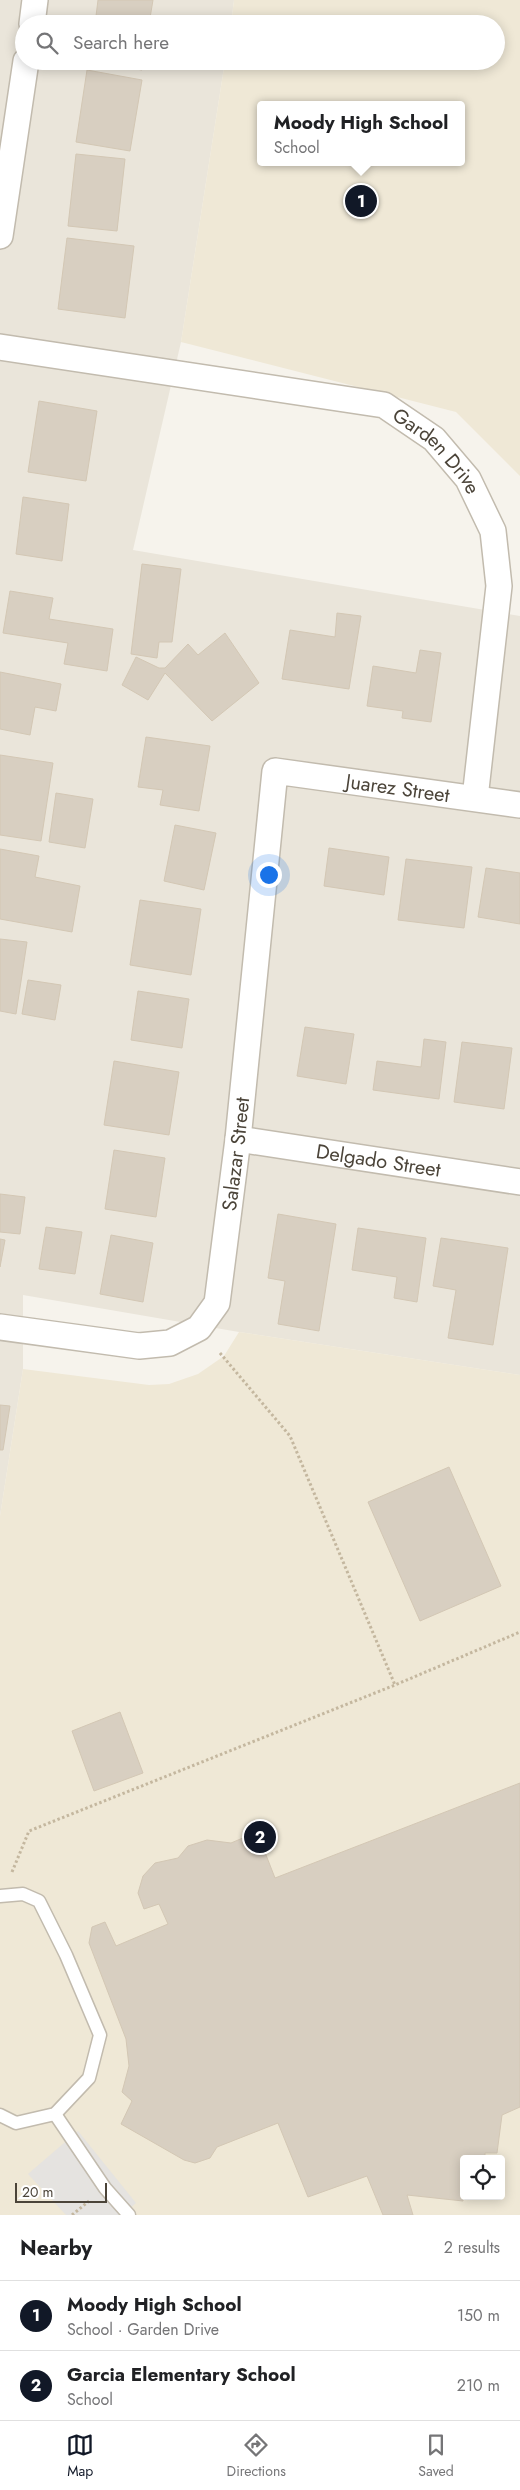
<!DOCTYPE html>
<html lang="en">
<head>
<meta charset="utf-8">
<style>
  :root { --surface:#fff; --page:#f2f2f2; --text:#202124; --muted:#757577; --line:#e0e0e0; --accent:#111827 }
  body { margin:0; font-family:Jost,sans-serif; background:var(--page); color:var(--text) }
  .controls { position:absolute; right:15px; bottom:15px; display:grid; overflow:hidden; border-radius:5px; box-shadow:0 2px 12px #0003 }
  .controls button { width:45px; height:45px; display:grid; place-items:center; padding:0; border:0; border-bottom:1px solid var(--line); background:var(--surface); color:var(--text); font:25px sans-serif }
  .scale { position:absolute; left:15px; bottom:12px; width:92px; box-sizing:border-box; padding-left:5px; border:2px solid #4b4439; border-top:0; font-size:14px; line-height:18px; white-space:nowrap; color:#4b4439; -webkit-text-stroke:4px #fff; paint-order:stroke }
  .you { position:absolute; left:268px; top:874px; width:18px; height:18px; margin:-12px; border:4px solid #fff; border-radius:50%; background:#1a73e8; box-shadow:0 0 0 8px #1a73e833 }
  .badge { display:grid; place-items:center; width:32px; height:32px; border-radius:50%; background:var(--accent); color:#fff; font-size:16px; font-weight:700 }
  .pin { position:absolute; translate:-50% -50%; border:2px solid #fff; box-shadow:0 1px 5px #0006 }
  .popup { position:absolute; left:257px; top:101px; width:208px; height:65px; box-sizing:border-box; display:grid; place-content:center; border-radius:5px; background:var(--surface); filter:drop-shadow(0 1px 4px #0005); font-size:16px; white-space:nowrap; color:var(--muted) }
  .popup b { font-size:19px; color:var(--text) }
  .popup::after { content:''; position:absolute; left:50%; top:100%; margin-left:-10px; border:10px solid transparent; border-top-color:var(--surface) }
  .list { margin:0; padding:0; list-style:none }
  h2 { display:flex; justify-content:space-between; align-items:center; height:65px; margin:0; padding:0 20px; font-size:21px }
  h2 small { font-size:16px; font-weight:400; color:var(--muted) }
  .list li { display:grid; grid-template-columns:32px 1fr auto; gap:15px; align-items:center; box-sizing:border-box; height:70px; padding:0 20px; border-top:1px solid var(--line) }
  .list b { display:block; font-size:19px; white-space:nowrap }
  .list p { margin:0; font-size:16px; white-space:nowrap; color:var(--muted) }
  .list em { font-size:16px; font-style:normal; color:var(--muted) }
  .icon { flex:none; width:28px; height:28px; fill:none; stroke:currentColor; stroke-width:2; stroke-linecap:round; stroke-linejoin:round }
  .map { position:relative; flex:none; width:520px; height:2215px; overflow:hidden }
  .search { position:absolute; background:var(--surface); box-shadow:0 2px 12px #0003; left:15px; right:15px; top:15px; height:55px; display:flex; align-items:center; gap:12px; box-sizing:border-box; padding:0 18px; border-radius:28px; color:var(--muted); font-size:19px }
  .sheet { height:205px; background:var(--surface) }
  nav { display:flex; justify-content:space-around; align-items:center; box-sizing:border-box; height:70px; border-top:1px solid var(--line); background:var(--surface); font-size:14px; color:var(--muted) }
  nav a { display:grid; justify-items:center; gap:2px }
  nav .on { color:var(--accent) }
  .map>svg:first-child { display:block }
  .residential { fill:#eae5da }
  .education { fill:#efe8d6; fill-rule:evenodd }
  .parking { fill:#e5e3e0 }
  .building { fill:#d8cfc1; stroke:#d3c7b4 }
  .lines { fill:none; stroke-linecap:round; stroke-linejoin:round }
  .service-casing { stroke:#c2bbae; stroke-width:15 }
  .minor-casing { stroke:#c2bbae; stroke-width:28 }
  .path { stroke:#c4b79f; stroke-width:3; stroke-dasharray:2.5 2.5; stroke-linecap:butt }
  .service { stroke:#fff; stroke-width:12 }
  .minor { stroke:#fff; stroke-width:25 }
  .labels { text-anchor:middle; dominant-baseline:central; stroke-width:4; stroke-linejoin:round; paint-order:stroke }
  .street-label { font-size:20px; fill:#4b4439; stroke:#fff }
</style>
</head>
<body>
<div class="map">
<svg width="520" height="2215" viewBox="0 0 520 2215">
  <rect width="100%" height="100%" fill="#f6f3ec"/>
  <path class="residential" d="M 0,0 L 234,0 L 231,24 L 24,24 L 24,61 L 225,61 L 181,342 L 133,550 L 520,616 L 520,1375 L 239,1332 L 23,1295 L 23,1369 L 0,1516 Z"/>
  <g class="education">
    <path d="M 234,0 L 520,0 L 520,476 L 456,412 L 181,342 L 225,61 L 496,61 L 496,24 L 231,24 ZM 261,105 L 461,105 L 461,162 L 261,162 Z"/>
    <path d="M 239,1332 L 520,1375 L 520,2215 L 0,2215 L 0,1516 L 23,1369 L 149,1385 L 169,1384 L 198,1374 L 224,1356 ZM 464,2159 L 501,2159 L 501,2196 L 464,2196 Z"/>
  </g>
  <path class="parking" d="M 78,2131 L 136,2203 L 122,2215 L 66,2215 L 28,2174 Z"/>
  <g class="building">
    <path d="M 98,0 L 153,0 L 149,24 L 95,24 Z"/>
    <path d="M 89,61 L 143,61 L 142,70 Z"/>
    <path d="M 87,70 L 142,80 L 130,151 L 76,142 Z"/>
    <path d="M 76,154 L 125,159 L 117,231 L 68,226 Z"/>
    <path d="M 67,238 L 134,246 L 125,318 L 58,309 Z"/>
    <path d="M 39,401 L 97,411 L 86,481 L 28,472 Z"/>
    <path d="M 23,497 L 69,504 L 62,561 L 16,554 Z"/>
    <path d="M 142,564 L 181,569 L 172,642 L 159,642 L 157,658 L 131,654 Z"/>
    <path d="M 10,591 L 53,598 L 49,619 L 113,629 L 107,671 L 64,664 L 68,643 L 3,633 Z"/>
    <path d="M 337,613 L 361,616 L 349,689 L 282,679 L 290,630 L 335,637 Z"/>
    <path d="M 225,633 L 259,683 L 212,721 L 165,673 L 148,700 L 122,685 L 136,657 L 159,668 L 165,668 L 188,644 L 198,655 Z"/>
    <path d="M 420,650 L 441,653 L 431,722 L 402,718 L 403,711 L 367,706 L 373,666 L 416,673 Z"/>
    <path d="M 0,672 L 61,684 L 56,711 L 35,707 L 30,735 L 0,729 Z"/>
    <path d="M 146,737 L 210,746 L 199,811 L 160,805 L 163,790 L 138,787 Z"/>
    <path d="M 0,755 L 53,763 L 41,841 L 0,835 Z"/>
    <path d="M 56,793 L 93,799 L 85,848 L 49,842 Z"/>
    <path d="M 175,825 L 216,833 L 204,890 L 164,881 Z"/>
    <path d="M 329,848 L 389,857 L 384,895 L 324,886 Z"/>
    <path d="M 0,849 L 39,856 L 35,877 L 80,886 L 72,932 L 0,919 Z"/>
    <path d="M 406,859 L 472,867 L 464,928 L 398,920 Z"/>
    <path d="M 486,868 L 520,873 L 520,924 L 478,917 Z"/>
    <path d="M 140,900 L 201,909 L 191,975 L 130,965 Z"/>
    <path d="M 0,939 L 27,942 L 16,1014 L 0,1011 Z"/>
    <path d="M 28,980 L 61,985 L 55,1020 L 22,1014 Z"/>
    <path d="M 138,991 L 189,999 L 182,1048 L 131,1040 Z"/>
    <path d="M 305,1027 L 354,1034 L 346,1084 L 297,1076 Z"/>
    <path d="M 424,1039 L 446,1042 L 439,1099 L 373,1090 L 377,1061 L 421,1067 Z"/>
    <path d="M 462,1042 L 512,1048 L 504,1109 L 454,1102 Z"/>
    <path d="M 114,1061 L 179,1072 L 169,1135 L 104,1125 Z"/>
    <path d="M 114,1150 L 165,1158 L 156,1217 L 105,1209 Z"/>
    <path d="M 0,1194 L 25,1197 L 20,1234 L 0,1232 Z"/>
    <path d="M 278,1214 L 336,1224 L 319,1331 L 278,1324 L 285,1281 L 268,1278 Z"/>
    <path d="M 46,1227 L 82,1232 L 75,1274 L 39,1269 Z"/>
    <path d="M 358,1228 L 426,1238 L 417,1302 L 394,1298 L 397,1277 L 352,1270 Z"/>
    <path d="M 111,1235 L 153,1243 L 143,1302 L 100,1294 Z"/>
    <path d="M 441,1238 L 508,1248 L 493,1345 L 448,1338 L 456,1290 L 433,1286 Z"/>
    <path d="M 0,1239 L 5,1240 L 0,1267 Z"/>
    <path d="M 0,1405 L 10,1406 L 3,1450 L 0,1450 Z"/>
    <path d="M 449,1467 L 501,1586 L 420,1621 L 368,1502 Z"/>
    <path d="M 120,1712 L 143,1773 L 94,1791 L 72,1731 Z"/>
    <path d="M 520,1783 L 520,2107 L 502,2115 L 497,2153 L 485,2153 L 485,2159 L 464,2159 L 463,2201 L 407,2195 L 413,2215 L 383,2215 L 367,2176 L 308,2197 L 278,2123 L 217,2147 L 210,2158 L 195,2163 L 184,2160 L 121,2124 L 132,2101 L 122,2092 L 129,2066 L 126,2039 L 89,1943 L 92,1927 L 105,1922 L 116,1946 L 168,1924 L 159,1904 L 144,1909 L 138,1893 L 143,1876 L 155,1863 L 178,1858 L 188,1846 L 207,1840 L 231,1843 L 257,1832 L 275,1878 Z"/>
  </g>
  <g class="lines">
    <defs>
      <g id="service">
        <path d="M 0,1896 L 23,1894 L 39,1901 L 66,1955 L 100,2035 L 89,2078 L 55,2114 L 16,2123 L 0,2115"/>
        <path d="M 55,2114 L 105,2188 L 129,2215"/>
      </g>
      <g id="minor">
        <path d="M 32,24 L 35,0"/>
        <path d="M 0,236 L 26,61"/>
        <path id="s1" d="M 0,347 L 384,405 L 434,439 L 468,479 L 493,531 L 499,586 L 475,798"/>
        <path id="s2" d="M 238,1139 L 520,1182"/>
        <path id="s3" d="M 0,1327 L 139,1346 L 170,1343 L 199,1328 L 217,1303 L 238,1139 L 275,771 L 520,805"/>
      </g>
    </defs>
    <use href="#service" class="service-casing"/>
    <use href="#minor" class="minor-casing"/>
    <g class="path">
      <path d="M 220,1353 L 290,1436 L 395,1685"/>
      <path d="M 12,1872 L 29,1831 L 395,1685 L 520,1632"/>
      <path d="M 72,2215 L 89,2201"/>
    </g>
    <use href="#service" class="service"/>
    <use href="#minor" class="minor"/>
  </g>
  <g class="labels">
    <g class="street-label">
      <text stroke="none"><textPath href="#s1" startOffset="459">Garden Drive</textPath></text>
      <text stroke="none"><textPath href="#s3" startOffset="894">Juarez Street</textPath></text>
      <text stroke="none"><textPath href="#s3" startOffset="385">Salazar Street</textPath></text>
      <text stroke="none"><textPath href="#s2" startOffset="142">Delgado Street</textPath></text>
    </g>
  </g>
</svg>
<div class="controls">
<button><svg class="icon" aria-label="locate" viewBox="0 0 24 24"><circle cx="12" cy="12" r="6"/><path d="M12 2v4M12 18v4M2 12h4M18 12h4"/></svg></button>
</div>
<div class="scale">20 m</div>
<div class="you"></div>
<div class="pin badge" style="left:361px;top:201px">1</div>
<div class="popup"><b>Moody High School</b>School</div>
<div class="pin badge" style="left:260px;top:1837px">2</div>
<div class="search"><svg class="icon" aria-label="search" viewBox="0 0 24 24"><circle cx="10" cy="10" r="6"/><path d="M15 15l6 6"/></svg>Search here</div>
</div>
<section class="sheet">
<h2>Nearby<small>2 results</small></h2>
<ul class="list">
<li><span class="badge">1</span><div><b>Moody High School</b><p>School · Garden Drive</p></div><em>150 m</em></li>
<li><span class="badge">2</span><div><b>Garcia Elementary School</b><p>School</p></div><em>210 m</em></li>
</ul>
</section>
<nav>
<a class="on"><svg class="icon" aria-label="map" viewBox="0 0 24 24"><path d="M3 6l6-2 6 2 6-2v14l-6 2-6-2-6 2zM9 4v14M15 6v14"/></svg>Map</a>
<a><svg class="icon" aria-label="directions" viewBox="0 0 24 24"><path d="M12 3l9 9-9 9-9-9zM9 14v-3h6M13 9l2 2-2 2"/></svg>Directions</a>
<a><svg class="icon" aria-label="saved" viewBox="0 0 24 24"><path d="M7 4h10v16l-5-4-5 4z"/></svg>Saved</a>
</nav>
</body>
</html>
